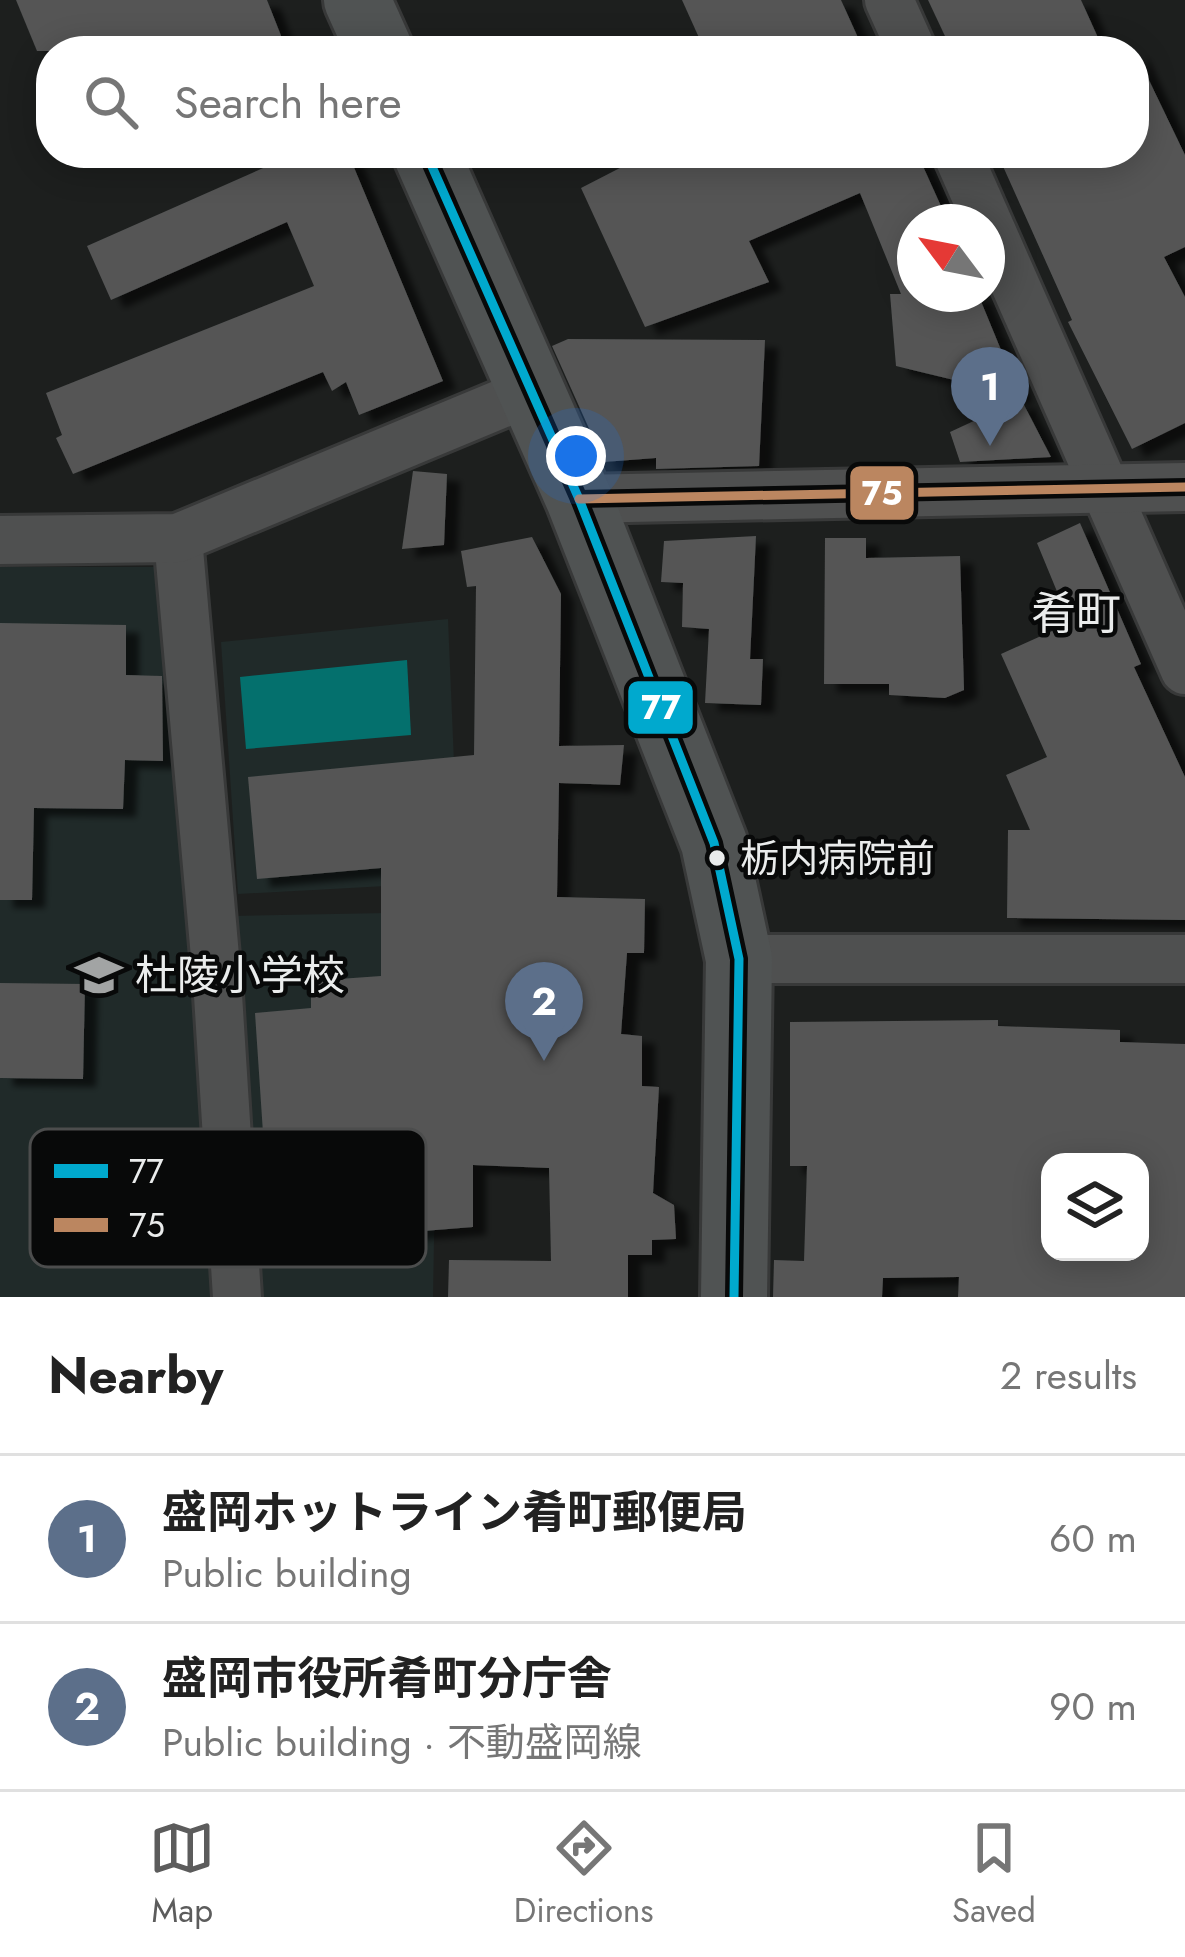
<!DOCTYPE html>
<html lang="en">
<head>
<meta charset="utf-8">
<style>
  :root { --surface:#fff; --page:#f6f6f6; --text:#222; --muted:#767676; --line:#e0e0e0; --accent:#5c5c5c }
  body { margin:0; font-family:Jost,"Noto Sans JP",sans-serif; background:var(--page); color:var(--text) }
  .controls { position:absolute; right:36px; bottom:36px; display:grid; overflow:hidden; border-radius:24px; box-shadow:0 6px 30px #0003 }
  .controls button { width:108px; height:108px; display:grid; place-items:center; padding:0; border:0; border-bottom:3px solid var(--line); background:var(--surface); color:var(--text); font:60px sans-serif }
  .compass { position:absolute; left:897px; top:204px; width:108px; height:108px; border-radius:50%; background:var(--surface); box-shadow:0 6px 30px #0003; rotate:302deg }
  .you { position:absolute; left:576px; top:456px; width:42px; height:42px; margin:-30px; border:9px solid #fff; border-radius:50%; background:#1a73e8; box-shadow:0 0 0 18px #1a73e833 }
  .badge { display:grid; place-items:center; width:78px; height:78px; border-radius:50%; background:var(--accent); color:#fff; font-size:39px; font-weight:700 }
  .pin { position:absolute; translate:-50% -99px; filter:drop-shadow(0 3px 6px #0008) }
  .pin::after { content:''; position:absolute; top:63px; width:42px; height:36px; background:inherit; clip-path:polygon(0 0,100% 0,50% 100%) }
  .list { margin:0; padding:0; list-style:none }
  h2 { display:flex; justify-content:space-between; align-items:center; height:156px; margin:0; padding:0 48px; font-size:51px }
  h2 small { font-size:39px; font-weight:400; color:var(--muted) }
  .list li { display:grid; grid-template-columns:78px 1fr auto; gap:36px; align-items:center; box-sizing:border-box; height:168px; padding:0 48px; border-top:3px solid var(--line) }
  .list b { display:block; font-size:45px; white-space:nowrap }
  .list p { margin:0; font-size:39px; white-space:nowrap; color:var(--muted) }
  .list em { font-size:39px; font-style:normal; color:var(--muted) }
  .icon { flex:none; width:66px; height:66px; fill:none; stroke:currentColor; stroke-width:2; stroke-linecap:round; stroke-linejoin:round }
  .map { position:relative; flex:none; width:1185px; height:1297px; overflow:hidden }
  .search { position:absolute; background:var(--surface); box-shadow:0 6px 30px #0003; left:36px; right:36px; top:36px; height:132px; display:flex; align-items:center; gap:30px; box-sizing:border-box; padding:0 42px; border-radius:48px; color:var(--muted); font-size:45px }
  .sheet { height:492px; background:var(--surface) }
  nav { display:flex; justify-content:space-around; align-items:center; box-sizing:border-box; height:168px; border-top:3px solid var(--line); background:var(--surface); font-size:33px; color:var(--muted) }
  nav a { display:grid; justify-items:center; gap:6px }
  nav .on { color:var(--accent) }
  .map>svg:first-child { display:block }
  .built { fill:#202a29 }
  .water { fill:#04706d }
  .building { fill:#545555; fill-rule:evenodd; filter:url(#shadow) }
  .lines { fill:none; stroke-linecap:round; stroke-linejoin:round }
  .street-casing { stroke:#383939; stroke-width:54 }
  .secondary-casing { stroke:#383939; stroke-width:72 }
  .street { stroke:#4f5050; stroke-width:48 }
  .secondary { stroke:#505353; stroke-width:66 }
  .bus-1-casing { stroke:#080909; stroke-width:18 }
  .bus-2-casing { stroke:#080909; stroke-width:18 }
  .bus-1 { stroke:#00a9ce; stroke-width:9 }
  .bus-2 { stroke:#bb8660; stroke-width:9 }
  .bus-dot { fill:#eaecec; stroke:#080909; stroke-width:4.5 }
  .labels { text-anchor:middle; dominant-baseline:central; stroke-width:9; stroke-linejoin:round; paint-order:stroke }
  .bus-label { font-size:39px; fill:#eaecec; stroke:#080909; text-anchor:start }
  .poi-label { font-size:42px; fill:#eaecec; stroke:#080909; text-anchor:start }
  .neighbourhood-label { font-size:45px; fill:#eaecec; stroke:#080909 }
  .key { fill:#080909; stroke:#4c4d4d; stroke-width:3 }
  .key-label { font-size:33px; fill:#eaecec }
  .line-badge { stroke:#080909; stroke-width:4.5 }
  .badge-label { font-size:33px; text-anchor:middle; font-weight:bold; fill:#fff }
</style>
</head>
<body>
<div class="map">
<svg width="1185" height="1297" viewBox="0 0 1185 1297">
  <defs>
    <filter id="shadow"><feDropShadow dx="13" dy="8" stdDeviation="3" flood-color="#0009"/></filter>
  </defs>
  <rect width="100%" height="100%" fill="#1d1f1e"/>
  <g class="built">
    <path d="M 0,567 L 166,567 L 223,1297 L 0,1297 Z"/>
    <path d="M 448,619 L 459,882 L 238,894 L 221,642 Z"/>
    <path d="M 440,912 L 433,1297 L 256,1297 L 230,916 Z"/>
  </g>
  <path class="water" d="M 407,660 L 411,735 L 246,749 L 240,677 Z"/>
  <g class="building">
    <path d="M 16,0 L 267,0 L 287,51 L 37,51 Z"/>
    <path d="M 682,0 L 841,0 L 864,51 L 705,51 Z"/>
    <path d="M 928,0 L 1081,0 L 1104,51 L 952,51 Z"/>
    <path d="M 1134,49 L 1185,155 L 1185,247 L 1164,257 L 1185,297 L 1185,423 L 1132,449 L 1068,322 L 1072,320 L 997,153 L 1134,153 Z"/>
    <path d="M 297,153 L 348,153 L 443,381 L 359,415 L 346,382 L 332,391 L 323,372 L 73,474 L 56,438 L 62,435 L 46,393 L 314,286 L 287,222 L 111,300 L 87,246 Z"/>
    <path d="M 649,153 L 917,153 L 945,215 L 915,222 L 915,294 L 978,294 L 1020,396 L 896,366 L 890,294 L 901,294 L 860,193 L 749,241 L 769,282 L 645,327 L 581,188 Z"/>
    <path d="M 568,339 L 765,340 L 759,466 L 656,469 L 656,458 L 604,462 L 552,346 Z"/>
    <path d="M 1021,399 L 1051,457 L 960,462 L 950,432 Z"/>
    <path d="M 413,471 L 447,474 L 444,545 L 402,549 Z"/>
    <path d="M 1080,523 L 1141,664 L 1134,667 L 1185,777 L 1185,920 L 1007,918 L 1008,830 L 1030,830 L 1006,775 L 1047,757 L 1001,654 L 1070,623 L 1037,543 Z"/>
    <path d="M 756,536 L 750,659 L 763,659 L 761,705 L 705,703 L 709,629 L 682,627 L 683,583 L 661,582 L 664,541 Z"/>
    <path d="M 532,537 L 561,594 L 559,746 L 624,745 L 620,785 L 559,783 L 557,897 L 645,899 L 644,953 L 627,953 L 621,1034 L 642,1036 L 642,1086 L 659,1087 L 653,1193 L 674,1205 L 676,1239 L 652,1240 L 652,1255 L 628,1255 L 628,1297 L 448,1297 L 449,1260 L 551,1261 L 549,1168 L 473,1165 L 473,1227 L 263,1244 L 257,1164 L 265,1163 L 255,1013 L 311,1008 L 311,981 L 381,976 L 381,868 L 257,879 L 248,777 L 474,755 L 476,586 L 467,587 L 461,551 Z"/>
    <path d="M 825,538 L 866,538 L 866,558 L 960,556 L 964,690 L 945,698 L 889,695 L 889,684 L 824,684 Z"/>
    <path d="M 0,623 L 126,625 L 126,675 L 162,676 L 163,761 L 125,760 L 123,809 L 34,808 L 32,900 L 0,900 Z"/>
    <path d="M 0,983 L 85,984 L 83,1079 L 0,1078 Z"/>
    <path d="M 998,1020 L 998,1026 L 1120,1030 L 1120,1042 L 1185,1044 L 1185,1297 L 958,1297 L 959,1277 L 883,1278 L 882,1297 L 773,1297 L 774,1260 L 804,1261 L 807,1166 L 790,1166 L 790,1022 ZM 1050,1162 L 1140,1162 L 1140,1252 L 1050,1252 Z"/>
  </g>
  <g class="lines">
    <defs>
      <g id="street">
        <path d="M 889,0 L 912,51"/>
        <path d="M 957,153 L 1185,670"/>
        <path d="M 579,499 L 1185,487"/>
        <path d="M 178,538 L 217,979 L 237,1297"/>
        <path d="M 0,540 L 178,538 L 532,391"/>
        <path d="M 739,959 L 1185,959"/>
      </g>
      <g id="secondary">
        <path d="M 357,0 L 380,51"/>
        <path d="M 426,153 L 579,499 L 714,843 L 739,959 L 734,1297"/>
      </g>
    </defs>
    <use href="#street" class="street-casing"/>
    <use href="#secondary" class="secondary-casing"/>
    <use href="#street" class="street"/>
    <use href="#secondary" class="secondary"/>
    <defs>
      <path id="bus-1" d="M 426,153 L 579,499 L 714,843 L 739,959 L 734,1297"/>
      <path id="bus-2" d="M 579,499 L 1185,487"/>
    </defs>
    <use href="#bus-1" class="bus-1-casing"/>
    <use href="#bus-2" class="bus-2-casing"/>
    <use href="#bus-1" class="bus-1"/>
    <use href="#bus-2" class="bus-2"/>
  </g>
  <defs>
    <symbol id="school-bare" viewBox="-9 -9 18 18"><path d="M0-5L7-2L0 1L-7-2ZM-4 1L0 2.5L4 1V4Q0 6-4 4Z" fill="#a2a4a4" stroke="#080909" stroke-width="2.5" paint-order="stroke"/></symbol>
  </defs>
  <g fill-rule="evenodd">
    <use href="#school-bare" x="66" y="942" width="66" height="66"/>
  </g>
  <circle class="bus-dot" cx="717" cy="858" r="10"/>
  <g class="labels">
    <g class="bus-label">
      <text x="740" y="858">栃内病院前</text>
    </g>
    <g class="poi-label">
      <text x="135" y="975">杜陵小学校</text>
    </g>
    <g class="neighbourhood-label">
      <text x="1076" y="613">肴町</text>
    </g>
  </g>
  <rect x="30" y="1129" width="396" height="138" rx="18" class="key"/>
  <rect x="54" y="1164" width="54" height="14" fill="#00a9ce"/>
  <rect x="54" y="1218" width="54" height="14" fill="#bb8660"/>
  <g class="key-label">
    <text x="129" y="1183">77</text>
    <text x="129" y="1237">75</text>
  </g>
  <g class="line-badge">
    <rect x="848" y="464" width="68" height="58" rx="12" fill="#bb8660"/>
    <rect x="626" y="679" width="69" height="57" rx="12" fill="#00a9ce"/>
  </g>
  <g class="badge-label">
    <text x="882" y="505">75</text>
    <text x="661" y="719">77</text>
  </g>
</svg>
<div class="controls">
<button><svg class="icon" aria-label="layers" viewBox="0 0 24 24"><path d="M12 4l9 5-9 5-9-5zM3 14l9 5 9-5"/></svg></button>
</div>
<svg class="compass" viewBox="-18 -18 36 36"><path d="M0-13l5 13h-10z" fill="#e53935"/><path d="M0 13l5-13h-10z" fill="#767676"/></svg>
<div class="you"></div>
<div class="pin badge" style="left:990px;top:446px;background:#5c6f8a">1</div>
<div class="pin badge" style="left:544px;top:1061px;background:#5c6f8a">2</div>
<div class="search"><svg class="icon" aria-label="search" viewBox="0 0 24 24"><circle cx="10" cy="10" r="6"/><path d="M15 15l6 6"/></svg>Search here</div>
</div>
<section class="sheet">
<h2>Nearby<small>2 results</small></h2>
<ul class="list">
<li><span class="badge" style="background:#5c6f8a">1</span><div><b>盛岡ホットライン肴町郵便局</b><p>Public building</p></div><em>60 m</em></li>
<li><span class="badge" style="background:#5c6f8a">2</span><div><b>盛岡市役所肴町分庁舎</b><p>Public building · 不動盛岡線</p></div><em>90 m</em></li>
</ul>
</section>
<nav>
<a class="on"><svg class="icon" aria-label="map" viewBox="0 0 24 24"><path d="M3 6l6-2 6 2 6-2v14l-6 2-6-2-6 2zM9 4v14M15 6v14"/></svg>Map</a>
<a><svg class="icon" aria-label="directions" viewBox="0 0 24 24"><path d="M12 3l9 9-9 9-9-9zM9 14v-3h6M13 9l2 2-2 2"/></svg>Directions</a>
<a><svg class="icon" aria-label="saved" viewBox="0 0 24 24"><path d="M7 4h10v16l-5-4-5 4z"/></svg>Saved</a>
</nav>
</body>
</html>
